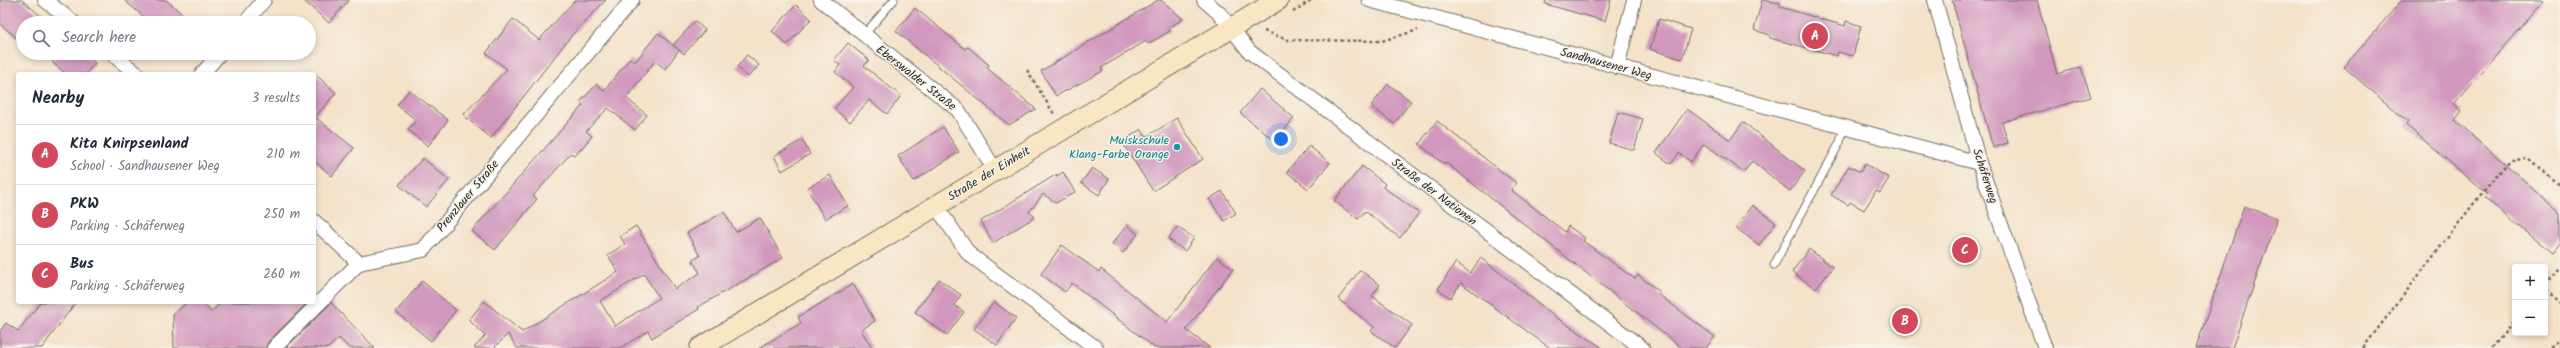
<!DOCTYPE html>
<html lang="en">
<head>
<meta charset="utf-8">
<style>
  :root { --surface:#fff; --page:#f2f2f3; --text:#1f2937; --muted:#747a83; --line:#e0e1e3; --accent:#d1495b }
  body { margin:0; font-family:Kalam,sans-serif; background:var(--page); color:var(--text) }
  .controls { position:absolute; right:12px; bottom:12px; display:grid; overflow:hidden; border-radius:4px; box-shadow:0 2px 6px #0003 }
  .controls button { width:36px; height:36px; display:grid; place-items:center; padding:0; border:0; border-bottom:1px solid var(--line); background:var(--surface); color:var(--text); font:20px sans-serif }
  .you { position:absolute; left:1281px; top:139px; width:14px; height:14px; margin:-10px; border:3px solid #fff; border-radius:50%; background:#1a73e8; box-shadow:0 0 0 6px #1a73e833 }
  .badge { display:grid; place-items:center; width:26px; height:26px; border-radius:50%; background:var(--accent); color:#fff; font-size:13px; font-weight:700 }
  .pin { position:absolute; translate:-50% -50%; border:2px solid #fff; box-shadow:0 1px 4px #0006 }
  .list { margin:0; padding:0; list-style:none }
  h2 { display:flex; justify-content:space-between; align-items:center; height:52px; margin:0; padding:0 16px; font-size:17px }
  h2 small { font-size:13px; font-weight:400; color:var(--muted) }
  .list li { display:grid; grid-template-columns:26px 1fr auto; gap:12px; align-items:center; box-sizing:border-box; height:60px; padding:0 16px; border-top:1px solid var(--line) }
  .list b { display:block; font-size:15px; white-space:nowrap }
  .list p { margin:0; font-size:13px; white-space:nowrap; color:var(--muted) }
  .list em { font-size:13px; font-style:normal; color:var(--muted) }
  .icon { flex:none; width:22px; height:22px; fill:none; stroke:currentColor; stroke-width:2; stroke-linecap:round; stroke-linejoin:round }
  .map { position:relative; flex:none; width:2560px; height:348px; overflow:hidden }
  .search { position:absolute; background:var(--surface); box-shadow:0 2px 6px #0003; left:16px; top:16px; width:300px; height:44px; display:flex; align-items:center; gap:10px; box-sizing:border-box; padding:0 14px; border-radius:22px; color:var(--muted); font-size:15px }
  .panel { position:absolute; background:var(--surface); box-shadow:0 2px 6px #0003; left:16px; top:72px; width:300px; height:232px; border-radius:4px }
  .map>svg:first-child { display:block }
  .building { fill:#d197bd; fill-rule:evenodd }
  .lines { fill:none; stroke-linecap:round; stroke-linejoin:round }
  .lane-casing { stroke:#716b62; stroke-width:9 }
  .street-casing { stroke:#716b62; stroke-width:16 }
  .secondary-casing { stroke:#716b62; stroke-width:22 }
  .path { stroke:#716b62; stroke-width:2.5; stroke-dasharray:3 3; stroke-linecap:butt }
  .lane { stroke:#fff; stroke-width:7 }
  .street { stroke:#fff; stroke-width:14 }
  .secondary { stroke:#f9e7c3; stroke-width:20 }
  .culture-dot { fill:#0f9aa8; stroke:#f7f3e8; stroke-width:1.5 }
  .labels { text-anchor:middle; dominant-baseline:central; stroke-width:3; stroke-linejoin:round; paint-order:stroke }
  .street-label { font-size:12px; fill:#2b2b2b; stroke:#f7f3e8 }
  .culture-label { font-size:12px; fill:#0d838f; stroke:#f7f3e8; text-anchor:end }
</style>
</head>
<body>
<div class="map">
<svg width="2560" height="348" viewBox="0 0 2560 348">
  <rect width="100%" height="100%" fill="#f7f3e8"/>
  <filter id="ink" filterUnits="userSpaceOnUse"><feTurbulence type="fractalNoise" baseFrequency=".025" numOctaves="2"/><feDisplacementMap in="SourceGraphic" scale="8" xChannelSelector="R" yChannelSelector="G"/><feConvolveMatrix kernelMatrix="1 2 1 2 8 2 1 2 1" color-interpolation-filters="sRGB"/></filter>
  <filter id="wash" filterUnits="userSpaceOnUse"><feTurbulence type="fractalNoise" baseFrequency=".012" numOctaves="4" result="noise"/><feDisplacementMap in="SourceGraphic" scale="16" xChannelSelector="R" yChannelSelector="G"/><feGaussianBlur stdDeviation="0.9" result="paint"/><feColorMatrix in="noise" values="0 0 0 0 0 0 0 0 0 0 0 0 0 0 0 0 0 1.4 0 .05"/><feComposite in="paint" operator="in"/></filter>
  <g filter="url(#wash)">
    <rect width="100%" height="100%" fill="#f4e2c9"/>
    <g id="blocks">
      <g class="building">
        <path d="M 0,0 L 22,0 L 49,23 L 23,23 L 23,43 L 0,24 Z"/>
        <path d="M 124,0 L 166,0 L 193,23 L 151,23 Z"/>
        <path d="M 303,0 L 349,0 L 329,23 Z"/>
        <path d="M 575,0 L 606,0 L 571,36 L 491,138 L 463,115 L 507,69 L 486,53 L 513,19 L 539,40 Z"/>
        <path d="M 1158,0 L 1161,0 L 1183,19 L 1169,28 L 1170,31 L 1148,44 L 1146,41 L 1101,68 L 1103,71 L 1056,96 L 1041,71 Z"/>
        <path d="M 1546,0 L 1611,0 L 1605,21 L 1545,4 Z"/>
        <path d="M 1762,0 L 1780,3 L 1780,7 L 1845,26 L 1846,21 L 1861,26 L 1853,56 L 1838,52 L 1837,56 L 1770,38 L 1770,35 L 1754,30 Z"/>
        <path d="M 1952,0 L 2037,0 L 2057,74 L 2081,67 L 2091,97 L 2002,122 L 2008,143 L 1993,148 Z"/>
        <path d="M 2402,0 L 2544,0 L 2454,104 L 2462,111 L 2455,120 L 2560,212 L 2560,243 L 2552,253 L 2484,197 L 2487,194 L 2406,125 L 2408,122 L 2344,67 Z"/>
        <path d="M 796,5 L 811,19 L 787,45 L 772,31 Z"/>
        <path d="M 915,8 L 965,49 L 968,47 L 989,65 L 987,68 L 1036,109 L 1009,125 L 896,31 Z"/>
        <path d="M 1659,19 L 1691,29 L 1682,59 L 1650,49 Z"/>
        <path d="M 695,21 L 705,30 L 684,54 L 673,45 Z"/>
        <path d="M 658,33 L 679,50 L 665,69 L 655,61 L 626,98 L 647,115 L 635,130 L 608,108 L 586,131 L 592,136 L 575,156 L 571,153 L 533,196 L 537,199 L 495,250 L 472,231 L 583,105 L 580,102 L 597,84 L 604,91 L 630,58 L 635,62 Z"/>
        <path d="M 848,43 L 869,60 L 864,66 L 901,96 L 887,114 L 869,100 L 850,122 L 834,109 L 853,87 L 835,72 L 840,65 L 834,60 Z"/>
        <path d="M 59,53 L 83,53 L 95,63 L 86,74 L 66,74 L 52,62 Z"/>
        <path d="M 747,55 L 759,65 L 748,77 L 737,67 Z"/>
        <path d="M 314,73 L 336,93 L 315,117 L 354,148 L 332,176 L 314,161 Z"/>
        <path d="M 1388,84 L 1411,101 L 1394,124 L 1371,106 Z"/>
        <path d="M 1260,89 L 1294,118 L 1275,141 L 1240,113 Z"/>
        <path d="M 409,90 L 448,120 L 428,146 L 408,130 L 416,120 L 397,105 Z"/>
        <path d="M 1687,109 L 1730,140 L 1743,122 L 1805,171 L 1790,191 L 1752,161 L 1744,172 L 1704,144 L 1691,162 L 1679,153 L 1671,164 L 1656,153 Z"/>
        <path d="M 1618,112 L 1643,119 L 1634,150 L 1609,143 Z"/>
        <path d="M 1177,118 L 1203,159 L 1153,191 L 1122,142 L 1141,129 L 1146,137 Z"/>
        <path d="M 1437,121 L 1516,183 L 1511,190 L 1565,232 L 1568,226 L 1585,238 L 1583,241 L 1635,279 L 1638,275 L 1660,292 L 1658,294 L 1715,337 L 1706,348 L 1682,348 L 1445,162 L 1444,164 L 1419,144 Z"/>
        <path d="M 943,127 L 959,152 L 914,181 L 898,156 Z"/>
        <path d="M 802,140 L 810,154 L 782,171 L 774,156 Z"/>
        <path d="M 1309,146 L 1330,163 L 1308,189 L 1287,172 Z"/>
        <path d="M 423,158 L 449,180 L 426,207 L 399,185 Z"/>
        <path d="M 1865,164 L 1889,178 L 1880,193 L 1876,191 L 1864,210 L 1850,202 L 1848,205 L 1831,195 L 1849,166 L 1860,172 Z"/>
        <path d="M 1362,166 L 1385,184 L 1383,187 L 1419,213 L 1400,238 L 1365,211 L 1358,219 L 1334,201 Z"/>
        <path d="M 1092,168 L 1109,179 L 1099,195 L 1081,183 Z"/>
        <path d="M 1063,172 L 1075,192 L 1056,203 L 1043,194 L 1029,212 L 1035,217 L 993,243 L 981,221 L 1057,174 L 1056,177 Z"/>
        <path d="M 830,175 L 848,206 L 825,219 L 807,188 Z"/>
        <path d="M 1222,191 L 1236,213 L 1224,221 L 1209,199 Z"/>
        <path d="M 1752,205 L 1776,223 L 1759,245 L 1736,228 Z"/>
        <path d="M 2244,206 L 2277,218 L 2232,348 L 2196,348 Z"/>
        <path d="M 724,212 L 736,232 L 760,218 L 783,258 L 698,307 L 699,309 L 652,338 L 648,331 L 620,348 L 517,348 L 508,334 L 494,348 L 474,348 L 485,336 L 469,320 L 484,301 L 522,332 L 618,272 L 608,255 L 625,244 L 620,236 L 636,226 L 675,289 L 700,273 L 692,260 L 700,256 L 687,233 ZM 644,274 L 659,298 L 615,326 L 600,301 Z"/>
        <path d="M 1127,225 L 1138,234 L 1123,253 L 1112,244 Z"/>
        <path d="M 1177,227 L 1194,238 L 1185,251 L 1168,239 Z"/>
        <path d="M 1062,245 L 1099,272 L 1101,269 L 1167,322 L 1217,257 L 1233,269 L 1186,330 L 1210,348 L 1155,348 L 1072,283 L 1065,292 L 1041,274 Z"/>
        <path d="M 1809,249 L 1833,267 L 1816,289 L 1792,272 Z"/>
        <path d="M 1481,258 L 1557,318 L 1603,348 L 1550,348 L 1461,283 L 1450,298 L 1438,289 L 1456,262 L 1470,273 Z"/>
        <path d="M 1360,270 L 1380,285 L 1372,296 L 1412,325 L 1395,348 L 1371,331 L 1374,327 L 1338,299 Z"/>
        <path d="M 939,279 L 961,295 L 954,305 L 964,312 L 947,335 L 915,312 Z"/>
        <path d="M 422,281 L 456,310 L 431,341 L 396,312 Z"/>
        <path d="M 853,284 L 875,321 L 861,330 L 872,348 L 759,348 L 801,323 L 798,317 Z"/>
        <path d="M 41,302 L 76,302 L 42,348 L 0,348 L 0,331 L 6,323 L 18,331 Z"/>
        <path d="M 187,302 L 202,302 L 211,312 L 222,302 L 308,302 L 268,342 L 266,348 L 174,348 L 173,315 Z"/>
        <path d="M 994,302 L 1016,318 L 997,345 L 974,329 Z"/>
        <path d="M 331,303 L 375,348 L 349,348 L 339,338 L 328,348 L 286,348 Z"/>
      </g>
    </g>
  </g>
  <g filter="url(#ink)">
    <use href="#blocks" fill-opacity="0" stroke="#716b62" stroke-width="1"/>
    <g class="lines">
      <defs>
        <g id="lane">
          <path d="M 863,36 L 894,0"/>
          <path d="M 1774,265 L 1840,142 L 1844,127"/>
        </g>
        <g id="street">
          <path d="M 45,0 L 74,23"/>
          <path d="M 821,0 L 958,110 L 995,170"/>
          <path d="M 1204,0 L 1220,14 L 1250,52 L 1642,348"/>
          <path d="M 1369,0 L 1979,163"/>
          <path d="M 1935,0 L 1979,163 L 2045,348"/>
          <path d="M 245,23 L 264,0"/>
          <path d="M 111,53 L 137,74"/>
          <path d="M 1617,67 L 1634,0"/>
          <path d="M 202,74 L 220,53"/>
          <path d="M 936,206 L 969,254 L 1096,348"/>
          <path d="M 314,221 L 359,263"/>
          <path d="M 274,348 L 359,263 L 423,250 L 632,0"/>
        </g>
        <path id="secondary" d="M 700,348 L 1278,0"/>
      </defs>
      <use href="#lane" class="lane-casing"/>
      <use href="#street" class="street-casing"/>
      <use href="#secondary" class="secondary-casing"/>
      <g class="path">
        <path d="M 1293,12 L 1311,0"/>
        <path d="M 1264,31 L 1288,40 L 1382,41 L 1418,30"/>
        <path d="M 1027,70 L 1054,114"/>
        <path d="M 2545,285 L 2560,269"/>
        <path d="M 2545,290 L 2560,303"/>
        <path d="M 2363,348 L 2478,198 L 2510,160 L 2528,159 L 2560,187"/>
        <path d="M 2492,348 L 2515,320"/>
        <path d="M 2551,348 L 2560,340"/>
      </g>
      <use href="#lane" class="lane"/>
      <use href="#street" class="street"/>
      <use href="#secondary" class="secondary"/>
    </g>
  </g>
  <circle class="culture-dot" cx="1177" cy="147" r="4"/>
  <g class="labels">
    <g class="street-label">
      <text transform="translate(1606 64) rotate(15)">Sandhausener Weg</text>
      <text transform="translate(916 78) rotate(38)">Eberswalder Straße</text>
      <text transform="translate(989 174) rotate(-31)">Straße der Einheit</text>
      <text transform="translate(1985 176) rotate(72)">Schäferweg</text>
      <text transform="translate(1434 192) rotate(37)">Straße der Nationen</text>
      <text transform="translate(468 196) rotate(-50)">Prenzlauer Straße</text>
    </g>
    <g class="culture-label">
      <text x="1169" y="140">Muiskschule<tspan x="1169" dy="14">Klang-Farbe Orange</tspan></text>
    </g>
  </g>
</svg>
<div class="controls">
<button>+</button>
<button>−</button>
</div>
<div class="you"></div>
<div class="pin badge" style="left:1815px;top:36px">A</div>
<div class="pin badge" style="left:1905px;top:321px">B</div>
<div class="pin badge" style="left:1965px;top:250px">C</div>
<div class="search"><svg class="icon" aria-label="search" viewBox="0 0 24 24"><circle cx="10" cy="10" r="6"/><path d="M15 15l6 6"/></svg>Search here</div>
<section class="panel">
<h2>Nearby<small>3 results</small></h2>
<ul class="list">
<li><span class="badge">A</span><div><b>Kita Knirpsenland</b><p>School · Sandhausener Weg</p></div><em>210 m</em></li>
<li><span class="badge">B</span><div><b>PKW</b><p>Parking · Schäferweg</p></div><em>250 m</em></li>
<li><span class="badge">C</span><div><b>Bus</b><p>Parking · Schäferweg</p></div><em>260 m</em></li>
</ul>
</section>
</div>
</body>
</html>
